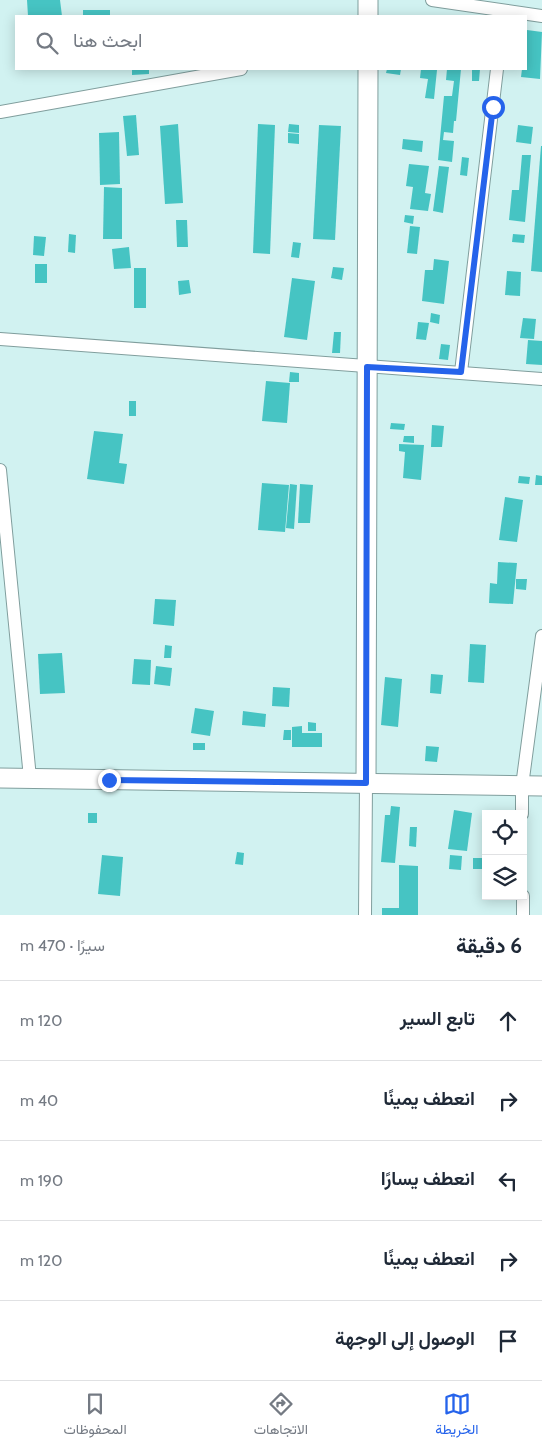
<!DOCTYPE html>
<html lang="ar">
<head>
<meta charset="utf-8">
<style>
  :root { --surface:#fff; --page:#f6f6f7; --text:#1f2937; --muted:#747a83; --line:#e0e1e3; --accent:#2563eb }
  body { margin:0; font-family:Cabin,Vazirmatn,sans-serif; background:var(--page); color:var(--text); direction:rtl }
  .controls { position:absolute; right:15px; bottom:15px; display:grid; overflow:hidden; border-radius:0px; box-shadow:0 2px 12px #0003 }
  .controls button { width:45px; height:45px; display:grid; place-items:center; padding:0; border:0; border-bottom:1px solid var(--line); background:var(--surface); color:var(--text); font:25px sans-serif }
  .stop { position:absolute; width:15px; height:15px; margin:-11px; border:4px solid #2563eb; border-radius:50%; background:#fff }
  .stop.end { background:#2563eb; border-color:#fff; box-shadow:0 1px 5px #0008 }
  .list { margin:0; padding:0; list-style:none }
  h2 { display:flex; justify-content:space-between; align-items:center; height:65px; margin:0; padding:0 20px; font-size:21px }
  h2 small { font-size:16px; font-weight:400; color:var(--muted) }
  .list li { display:grid; grid-template-columns:32px 1fr auto; gap:15px; align-items:center; box-sizing:border-box; height:80px; padding:0 20px; border-top:1px solid var(--line) }
  .list b { display:block; font-size:19px; white-space:nowrap }
  .list em { font-size:16px; font-style:normal; color:var(--muted) }
  .icon { flex:none; width:28px; height:28px; fill:none; stroke:currentColor; stroke-width:2; stroke-linecap:round; stroke-linejoin:round }
  .map { position:relative; flex:none; width:542px; height:915px; overflow:hidden; direction:ltr }
  .search { position:absolute; background:var(--surface); box-shadow:0 2px 12px #0003; left:15px; right:15px; top:15px; height:55px; display:flex; align-items:center; gap:12px; box-sizing:border-box; padding:0 18px; border-radius:0px; color:var(--muted); font-size:19px }
  .sheet { height:465px; background:var(--surface) }
  nav { display:flex; justify-content:space-around; align-items:center; box-sizing:border-box; height:70px; border-top:1px solid var(--line); background:var(--surface); font-size:14px; color:var(--muted) }
  nav a { display:grid; justify-items:center; gap:2px }
  nav .on { color:var(--accent) }
  .map>svg:first-child { display:block }
  .building { fill:#46c4c3 }
  .lines { fill:none; stroke-linecap:round; stroke-linejoin:round }
  .street-casing { stroke:#809e9d; stroke-width:14 }
  .secondary-casing { stroke:#809e9d; stroke-width:21 }
  .street { stroke:#fff; stroke-width:12 }
  .secondary { stroke:#fff; stroke-width:19 }
  .route { stroke:#2563eb; stroke-width:6 }
</style>
</head>
<body>
<div class="map">
<svg width="542" height="915" viewBox="0 0 542 915">
  <rect width="100%" height="100%" fill="#d1f2f1"/>
  <g class="building">
    <path d="M 27,0 L 60,0 L 62,16 L 28,16 Z"/>
    <rect x="83" y="10" width="27" height="6"/>
    <path d="M 527,30 L 542,32 L 540,79 L 521,77 L 522,69 L 526,69 Z"/>
    <path d="M 132,69 L 149,69 L 149,74 L 132,75 Z"/>
    <path d="M 387,69 L 401,69 L 400,75 L 386,73 Z"/>
    <path d="M 421,69 L 437,70 L 434,99 L 425,98 L 428,79 L 420,78 Z"/>
    <path d="M 447,69 L 461,69 L 456,121 L 454,121 L 453,133 L 444,132 L 443,140 L 454,141 L 452,162 L 438,160 L 444,96 L 452,96 L 454,81 L 446,80 Z"/>
    <path d="M 472,69 L 480,69 L 479,81 L 472,81 Z"/>
    <path d="M 136,115 L 139,155 L 127,156 L 123,116 Z"/>
    <path d="M 178,124 L 183,203 L 165,204 L 160,126 Z"/>
    <path d="M 258,124 L 275,125 L 270,254 L 253,253 Z"/>
    <path d="M 289,124 L 299,125 L 299,133 L 288,132 Z"/>
    <path d="M 319,125 L 341,126 L 335,240 L 313,239 Z"/>
    <path d="M 518,125 L 533,127 L 531,144 L 516,142 Z"/>
    <path d="M 119,132 L 120,184 L 100,185 L 99,133 Z"/>
    <path d="M 288,133 L 299,134 L 299,144 L 288,143 Z"/>
    <path d="M 403,139 L 423,141 L 422,152 L 402,149 Z"/>
    <path d="M 541,146 L 542,146 L 542,272 L 531,271 Z"/>
    <path d="M 522,155 L 531,155 L 525,222 L 509,220 L 512,190 L 519,190 Z"/>
    <path d="M 462,157 L 469,158 L 467,176 L 460,175 Z"/>
    <path d="M 409,164 L 429,166 L 425,193 L 431,194 L 428,211 L 410,209 L 413,187 L 406,186 Z"/>
    <path d="M 439,166 L 449,167 L 443,213 L 433,211 Z"/>
    <path d="M 104,187 L 122,188 L 122,239 L 103,239 Z"/>
    <path d="M 405,215 L 414,216 L 413,224 L 404,222 Z"/>
    <path d="M 176,220 L 187,220 L 188,247 L 177,247 Z"/>
    <path d="M 410,226 L 420,227 L 417,254 L 407,253 Z"/>
    <path d="M 69,234 L 76,235 L 75,253 L 68,252 Z"/>
    <path d="M 513,234 L 525,235 L 524,243 L 512,242 Z"/>
    <path d="M 34,236 L 46,237 L 44,256 L 33,255 Z"/>
    <path d="M 293,242 L 301,243 L 299,258 L 291,257 Z"/>
    <path d="M 129,247 L 131,268 L 114,269 L 112,249 Z"/>
    <path d="M 434,259 L 449,261 L 444,304 L 422,301 L 425,270 L 433,270 Z"/>
    <rect x="35" y="264" width="12" height="19"/>
    <path d="M 333,267 L 344,268 L 342,280 L 331,278 Z"/>
    <rect x="134" y="268" width="12" height="40"/>
    <path d="M 507,271 L 521,272 L 520,296 L 505,295 Z"/>
    <path d="M 292,278 L 315,281 L 307,340 L 284,337 Z"/>
    <path d="M 189,280 L 191,293 L 179,295 L 178,281 Z"/>
    <path d="M 431,313 L 440,315 L 439,324 L 430,322 Z"/>
    <path d="M 523,318 L 536,319 L 534,339 L 520,338 Z"/>
    <path d="M 418,322 L 429,323 L 426,340 L 416,339 Z"/>
    <path d="M 334,332 L 341,332 L 340,353 L 332,353 Z"/>
    <path d="M 528,340 L 542,341 L 542,365 L 526,364 Z"/>
    <path d="M 441,344 L 450,345 L 448,360 L 439,359 Z"/>
    <path d="M 290,372 L 299,373 L 299,382 L 289,382 Z"/>
    <path d="M 266,381 L 290,383 L 287,423 L 262,421 Z"/>
    <rect x="129" y="401" width="7" height="15"/>
    <path d="M 391,423 L 405,424 L 404,430 L 390,429 Z"/>
    <path d="M 432,425 L 444,426 L 442,447 L 431,447 Z"/>
    <path d="M 94,431 L 123,434 L 119,463 L 127,464 L 124,484 L 87,479 Z"/>
    <path d="M 404,436 L 414,436 L 414,443 L 403,442 Z"/>
    <path d="M 399,444 L 424,445 L 421,480 L 403,478 L 405,452 L 399,451 Z"/>
    <path d="M 536,475 L 542,476 L 542,485 L 535,485 Z"/>
    <path d="M 519,476 L 530,477 L 529,484 L 518,483 Z"/>
    <path d="M 262,483 L 289,485 L 285,532 L 258,530 Z"/>
    <path d="M 290,484 L 297,485 L 294,529 L 286,528 Z"/>
    <path d="M 300,484 L 313,485 L 310,523 L 298,523 Z"/>
    <path d="M 505,497 L 523,500 L 517,542 L 499,540 Z"/>
    <path d="M 498,562 L 517,563 L 513,604 L 489,603 L 490,583 L 497,584 Z"/>
    <path d="M 516,579 L 527,579 L 526,590 L 516,589 Z"/>
    <path d="M 155,599 L 176,600 L 174,626 L 153,624 Z"/>
    <path d="M 470,644 L 486,645 L 484,683 L 468,682 Z"/>
    <path d="M 165,645 L 172,646 L 171,658 L 164,658 Z"/>
    <path d="M 62,653 L 65,693 L 40,694 L 38,654 Z"/>
    <path d="M 134,659 L 151,660 L 150,685 L 132,684 Z"/>
    <path d="M 156,666 L 172,668 L 170,686 L 154,684 Z"/>
    <path d="M 431,674 L 443,675 L 441,694 L 430,693 Z"/>
    <path d="M 385,677 L 402,679 L 398,727 L 381,725 Z"/>
    <path d="M 273,687 L 290,688 L 289,707 L 272,706 Z"/>
    <path d="M 195,708 L 214,711 L 210,736 L 191,733 Z"/>
    <path d="M 243,711 L 266,714 L 265,727 L 242,725 Z"/>
    <path d="M 308,722 L 316,723 L 316,731 L 308,731 Z"/>
    <path d="M 302,726 L 302,733 L 322,733 L 322,747 L 292,747 L 292,727 Z"/>
    <path d="M 284,730 L 291,730 L 291,740 L 283,740 Z"/>
    <rect x="193" y="743" width="12" height="7"/>
    <path d="M 426,746 L 439,747 L 437,762 L 425,761 Z"/>
    <path d="M 391,806 L 400,807 L 395,863 L 381,862 L 385,815 L 390,815 Z"/>
    <path d="M 454,810 L 472,813 L 467,851 L 448,849 Z"/>
    <rect x="88" y="813" width="9" height="10"/>
    <path d="M 410,827 L 417,827 L 416,847 L 409,846 Z"/>
    <path d="M 237,852 L 244,853 L 243,865 L 235,864 Z"/>
    <path d="M 102,855 L 123,857 L 120,896 L 98,894 Z"/>
    <path d="M 450,855 L 462,856 L 461,870 L 449,869 Z"/>
    <rect x="473" y="858" width="13" height="11"/>
    <path d="M 399,865 L 418,866 L 418,915 L 382,915 L 382,908 L 399,908 Z"/>
  </g>
  <g class="lines">
    <defs>
      <g id="street">
        <path d="M 432,0 L 542,16"/>
        <path d="M 0,112 L 241,69"/>
        <path d="M 0,339 L 542,379"/>
        <path d="M 461,372 L 497,69"/>
        <path d="M 0,470 L 30,778"/>
        <path d="M 522,814 L 522,786 L 542,636"/>
        <path d="M 523,896 L 523,915"/>
        <path d="M 365,915 L 366,783"/>
      </g>
      <g id="secondary">
        <path d="M 368,16 L 368,0"/>
        <path d="M 0,778 L 542,786"/>
        <path d="M 366,783 L 368,69"/>
      </g>
    </defs>
    <use href="#street" class="street-casing"/>
    <use href="#secondary" class="secondary-casing"/>
    <use href="#street" class="street"/>
    <use href="#secondary" class="secondary"/>
  </g>
  <g class="lines">
    <path class="route" d="M 109,780 L 366,783 L 367,367 L 461,372 L 493,107"/>
  </g>
</svg>
<div class="controls">
<button><svg class="icon" aria-label="locate" viewBox="0 0 24 24"><circle cx="12" cy="12" r="6"/><path d="M12 2v4M12 18v4M2 12h4M18 12h4"/></svg></button>
<button><svg class="icon" aria-label="layers" viewBox="0 0 24 24"><path d="M12 4l9 5-9 5-9-5zM3 14l9 5 9-5"/></svg></button>
</div>
<div class="stop" style="left:493px;top:107px"></div>
<div class="stop end" style="left:109px;top:780px"></div>
<div class="search"><svg class="icon" aria-label="search" viewBox="0 0 24 24"><circle cx="10" cy="10" r="6"/><path d="M15 15l6 6"/></svg>ابحث هنا</div>
</div>
<section class="sheet">
<h2>6 دقيقة<small>سيرًا · 470 m</small></h2>
<ul class="list">
<li><svg class="icon" aria-label="ahead" viewBox="0 0 24 24"><path d="M12 20V5M6 11l6-6 6 6"/></svg><div><b>تابع السير</b></div><em>120 m</em></li>
<li><svg class="icon" aria-label="right" viewBox="0 0 24 24"><path d="M7 20v-9h11M14 6l5 5-5 5"/></svg><div><b>انعطف يمينًا</b></div><em>40 m</em></li>
<li><svg class="icon" aria-label="left" viewBox="0 0 24 24"><path d="M17 20v-9H6M10 6l-5 5 5 5"/></svg><div><b>انعطف يسارًا</b></div><em>190 m</em></li>
<li><svg class="icon" aria-label="right" viewBox="0 0 24 24"><path d="M7 20v-9h11M14 6l5 5-5 5"/></svg><div><b>انعطف يمينًا</b></div><em>120 m</em></li>
<li><svg class="icon" aria-label="arrive" viewBox="0 0 24 24"><path d="M6 21V4h12l-3 4 3 4H6"/></svg><div><b>الوصول إلى الوجهة</b></div></li>
</ul>
</section>
<nav>
<a class="on"><svg class="icon" aria-label="map" viewBox="0 0 24 24"><path d="M3 6l6-2 6 2 6-2v14l-6 2-6-2-6 2zM9 4v14M15 6v14"/></svg>الخريطة</a>
<a><svg class="icon" aria-label="directions" viewBox="0 0 24 24"><path d="M12 3l9 9-9 9-9-9zM9 14v-3h6M13 9l2 2-2 2"/></svg>الاتجاهات</a>
<a><svg class="icon" aria-label="saved" viewBox="0 0 24 24"><path d="M7 4h10v16l-5-4-5 4z"/></svg>المحفوظات</a>
</nav>
</body>
</html>
